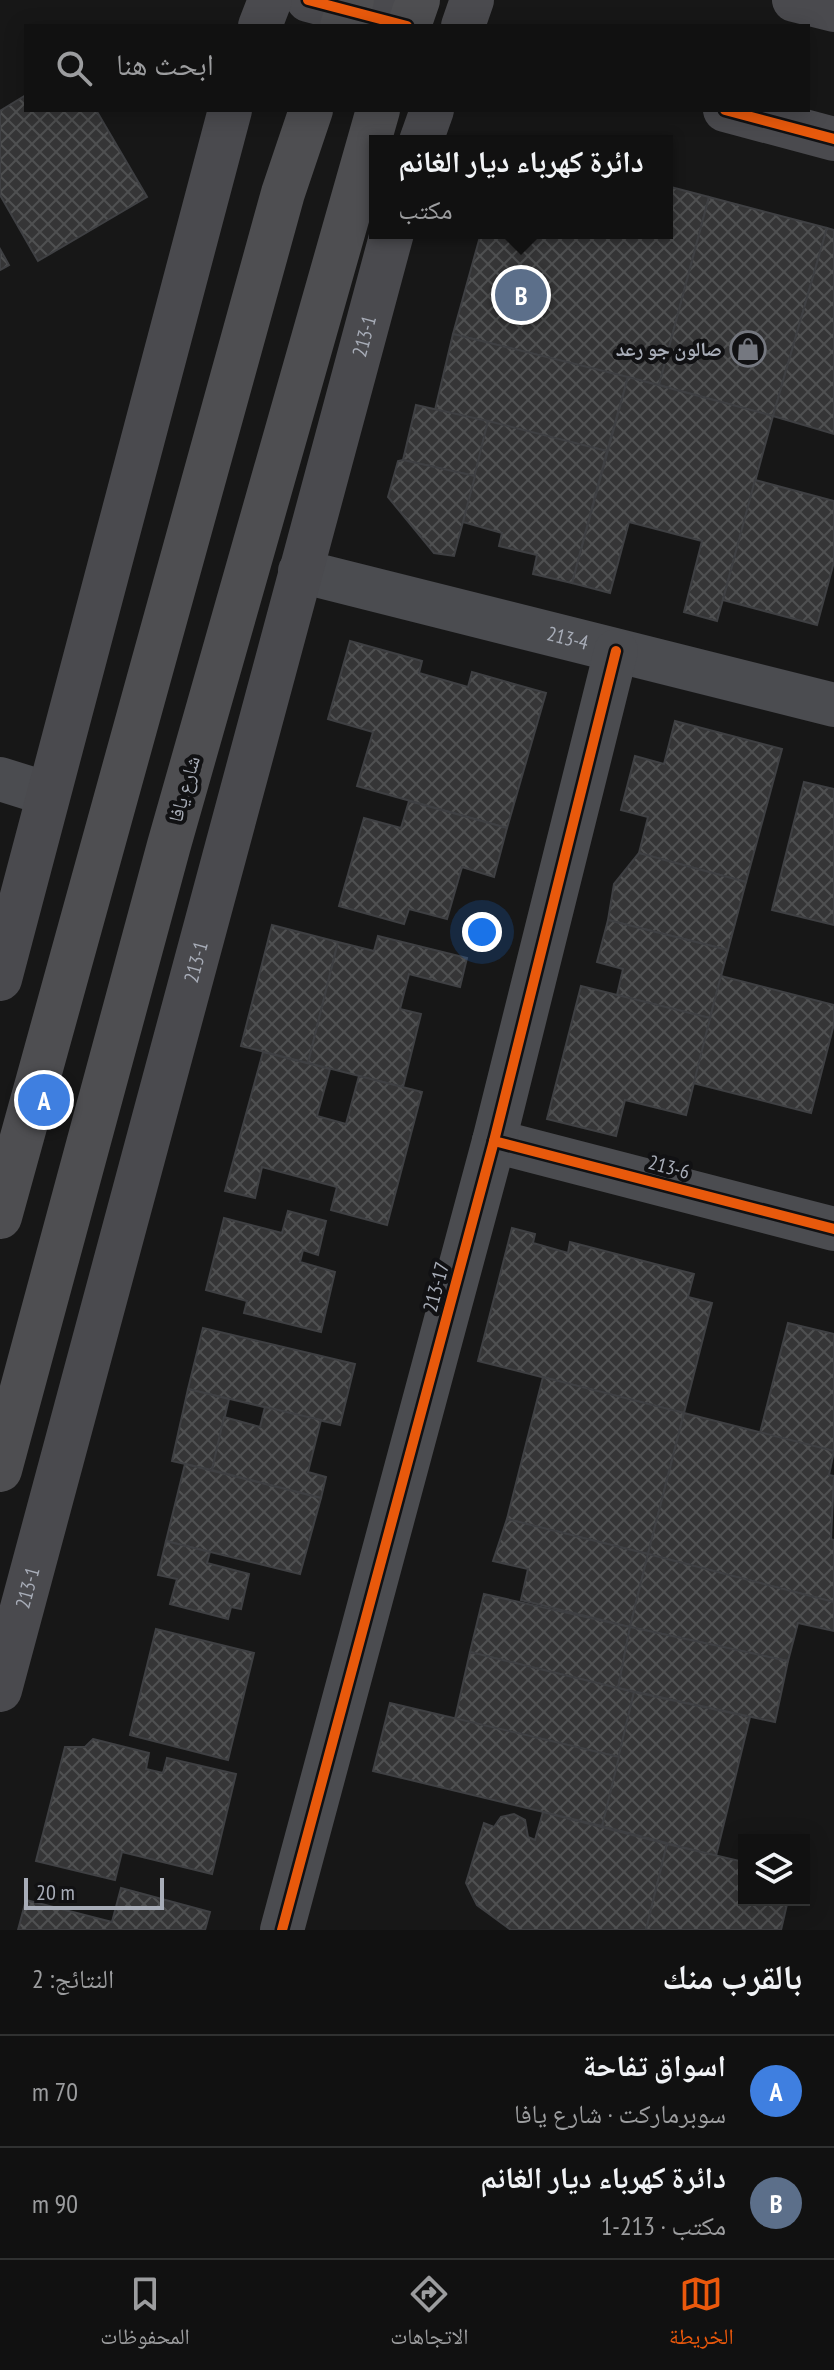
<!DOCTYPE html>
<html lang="ar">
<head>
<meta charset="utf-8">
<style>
  :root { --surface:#111; --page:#1a1a1a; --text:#f1f3f6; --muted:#9c9d9f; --line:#303131; --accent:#ea580c }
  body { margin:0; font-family:"PT Sans Narrow","Noto Naskh Arabic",sans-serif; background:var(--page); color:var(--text); direction:rtl }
  .controls { position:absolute; right:24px; bottom:24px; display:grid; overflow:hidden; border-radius:0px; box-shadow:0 4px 20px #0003 }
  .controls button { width:72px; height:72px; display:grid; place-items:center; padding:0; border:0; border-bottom:2px solid var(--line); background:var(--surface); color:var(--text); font:40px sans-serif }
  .scale { position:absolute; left:24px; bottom:20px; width:140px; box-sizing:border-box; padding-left:8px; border:4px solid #a8adb8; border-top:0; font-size:22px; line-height:28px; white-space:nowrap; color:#a8adb8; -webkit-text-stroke:6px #111113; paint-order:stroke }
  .you { position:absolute; left:482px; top:932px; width:28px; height:28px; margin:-20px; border:6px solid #fff; border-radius:50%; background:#1a73e8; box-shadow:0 0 0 12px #1a73e833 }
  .badge { display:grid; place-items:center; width:52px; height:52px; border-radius:50%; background:var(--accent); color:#fff; font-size:26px; font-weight:700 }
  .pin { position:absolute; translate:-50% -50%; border:4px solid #fff; box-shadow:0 2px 8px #0006 }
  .popup { position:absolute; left:369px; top:135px; width:304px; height:104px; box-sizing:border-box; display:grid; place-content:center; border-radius:0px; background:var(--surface); filter:drop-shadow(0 2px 6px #0005); font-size:26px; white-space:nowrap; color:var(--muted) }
  .popup b { font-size:30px; color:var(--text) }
  .popup::after { content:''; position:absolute; left:50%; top:100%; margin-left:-16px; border:16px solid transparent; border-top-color:var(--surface) }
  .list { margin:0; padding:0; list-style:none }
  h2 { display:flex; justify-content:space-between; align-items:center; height:104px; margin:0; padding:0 32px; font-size:34px }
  h2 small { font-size:26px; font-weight:400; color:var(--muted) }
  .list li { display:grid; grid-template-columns:52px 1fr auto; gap:24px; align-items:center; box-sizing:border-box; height:112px; padding:0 32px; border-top:2px solid var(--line) }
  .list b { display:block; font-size:30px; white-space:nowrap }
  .list p { margin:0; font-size:26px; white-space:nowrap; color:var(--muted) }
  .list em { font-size:26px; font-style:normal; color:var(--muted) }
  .icon { flex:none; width:44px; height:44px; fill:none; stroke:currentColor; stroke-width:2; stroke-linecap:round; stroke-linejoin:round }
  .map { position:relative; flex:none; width:834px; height:1930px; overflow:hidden; direction:ltr }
  .search { position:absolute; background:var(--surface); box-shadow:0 4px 20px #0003; left:24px; right:24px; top:24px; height:88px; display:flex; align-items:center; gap:20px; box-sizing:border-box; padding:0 28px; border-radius:0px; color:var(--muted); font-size:30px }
  .sheet { height:328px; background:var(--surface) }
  nav { display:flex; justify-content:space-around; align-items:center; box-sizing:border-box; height:112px; border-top:2px solid var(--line); background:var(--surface); font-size:22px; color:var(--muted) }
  nav a { display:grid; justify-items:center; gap:4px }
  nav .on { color:var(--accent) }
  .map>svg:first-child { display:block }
  .building { fill:url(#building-cross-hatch); stroke:#3f4043; stroke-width:2 }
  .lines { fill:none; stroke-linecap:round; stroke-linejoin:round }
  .street { stroke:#4b4c50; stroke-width:44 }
  .secondary { stroke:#4a4a4e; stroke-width:44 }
  .highway { stroke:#4e4e51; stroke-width:44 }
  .cycleway-casing { stroke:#111113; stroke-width:15 }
  .cycleway { stroke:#e8590c; stroke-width:10 }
  .labels { text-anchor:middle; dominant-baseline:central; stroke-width:8; stroke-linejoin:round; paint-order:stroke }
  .street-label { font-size:20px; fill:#a8adb8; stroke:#111113 }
  .poi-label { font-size:20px; font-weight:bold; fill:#a8adb8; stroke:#111113; text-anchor:end }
</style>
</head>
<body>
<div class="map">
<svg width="834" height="1930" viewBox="0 0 834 1930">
  <defs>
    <pattern id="building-cross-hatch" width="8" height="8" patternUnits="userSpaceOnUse" patternTransform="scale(2)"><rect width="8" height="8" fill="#353536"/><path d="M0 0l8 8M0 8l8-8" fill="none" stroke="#4f5051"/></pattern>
  </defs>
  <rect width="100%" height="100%" fill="#171717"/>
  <g class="building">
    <path d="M 26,95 L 26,110 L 96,110 L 147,197 L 38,261 L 0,195 L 0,111 Z"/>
    <path d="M 667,186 L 709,197 L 659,385 L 453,334 L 481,233 L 667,233 Z"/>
    <path d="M 709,197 L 827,228 L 773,416 L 659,385 Z"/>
    <path d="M 827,228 L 834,230 L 834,434 L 773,416 Z"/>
    <path d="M 0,249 L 9,265 L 0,270 Z"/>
    <path d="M 453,334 L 628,377 L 607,451 L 435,410 Z"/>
    <path d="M 628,377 L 773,416 L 717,621 L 684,612 L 702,541 L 629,522 L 610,593 L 572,583 Z"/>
    <path d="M 416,405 L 488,421 L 475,476 L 403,460 Z"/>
    <path d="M 488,421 L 607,451 L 572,583 L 533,574 L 537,555 L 499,546 L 502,533 L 463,522 Z"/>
    <path d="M 403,460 L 475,476 L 454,556 L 434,553 L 388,497 L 398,461 Z"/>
    <path d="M 755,480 L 834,501 L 834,562 L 817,625 L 723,600 Z"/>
    <path d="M 350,641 L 422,661 L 419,673 L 468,687 L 472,672 L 546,693 L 507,828 L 357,786 L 373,732 L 328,719 Z"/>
    <path d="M 675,721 L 782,749 L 746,882 L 639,853 L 648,817 L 621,810 L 635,756 L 664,764 Z"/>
    <path d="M 804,782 L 834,789 L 834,925 L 772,910 Z"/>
    <path d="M 409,801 L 507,828 L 494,877 L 462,867 L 447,919 L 409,909 L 404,924 L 339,906 L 364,818 L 401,828 Z"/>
    <path d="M 639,853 L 746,882 L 728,950 L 608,920 L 614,884 Z"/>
    <path d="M 608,920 L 728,950 L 710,1018 L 617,995 L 623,969 L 597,962 Z"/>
    <path d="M 272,925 L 338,942 L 308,1063 L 241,1046 Z"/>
    <path d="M 378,936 L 467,958 L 460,987 L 409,974 L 400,1009 L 421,1014 L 403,1087 L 308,1063 L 338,942 L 374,951 Z"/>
    <path d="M 721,976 L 834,1005 L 834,1024 L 811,1113 L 693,1083 Z"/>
    <path d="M 581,986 L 710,1018 L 686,1115 L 625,1100 L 616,1136 L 547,1119 Z"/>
    <path d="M 263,1052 L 330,1069 L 317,1116 L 346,1124 L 359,1076 L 422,1092 L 387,1225 L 331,1210 L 337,1187 L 262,1167 L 255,1198 L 225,1191 Z"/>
    <path d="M 288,1211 L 326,1221 L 318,1255 L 303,1250 L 300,1262 L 335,1272 L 321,1332 L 244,1313 L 247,1301 L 206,1290 L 224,1218 L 282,1233 Z"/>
    <path d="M 512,1228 L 535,1234 L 533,1243 L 568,1253 L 570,1242 L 694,1274 L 688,1297 L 712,1303 L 684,1413 L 478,1361 Z"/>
    <path d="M 788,1323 L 834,1334 L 834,1451 L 760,1433 Z"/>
    <path d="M 203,1328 L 355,1364 L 340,1425 L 188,1389 Z"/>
    <path d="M 543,1377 L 684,1413 L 648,1554 L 507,1519 Z"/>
    <path d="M 188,1389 L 229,1399 L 212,1470 L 172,1461 Z"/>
    <path d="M 265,1407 L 321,1420 L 308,1472 L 326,1477 L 321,1498 L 212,1470 L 224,1417 L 260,1427 Z"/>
    <path d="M 684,1413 L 834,1451 L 829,1475 L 834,1476 L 831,1539 L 834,1540 L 834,1602 L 648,1554 Z"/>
    <path d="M 185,1464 L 321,1498 L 300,1574 L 166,1541 Z"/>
    <path d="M 507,1519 L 648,1554 L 630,1627 L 521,1600 L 528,1569 L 493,1561 Z"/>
    <path d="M 166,1541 L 210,1552 L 207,1563 L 249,1574 L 241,1609 L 231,1607 L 228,1619 L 170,1604 L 177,1579 L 158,1575 Z"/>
    <path d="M 648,1554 L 834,1602 L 834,1631 L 798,1623 L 788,1661 L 630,1627 Z"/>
    <path d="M 484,1594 L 630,1627 L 618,1688 L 470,1652 Z"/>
    <path d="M 630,1627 L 788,1661 L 775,1722 L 618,1688 Z"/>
    <path d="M 156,1629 L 254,1653 L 228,1760 L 130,1735 Z"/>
    <path d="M 470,1652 L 634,1692 L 619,1757 L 455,1719 Z"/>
    <path d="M 634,1692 L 750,1717 L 716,1856 L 602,1826 Z"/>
    <path d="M 390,1703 L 619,1757 L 602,1826 L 373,1771 Z"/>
    <path d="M 93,1739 L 149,1753 L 146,1769 L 163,1773 L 167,1758 L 236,1774 L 212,1874 L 122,1852 L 115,1880 L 36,1861 L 65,1747 L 85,1747 Z"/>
    <path d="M 543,1812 L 667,1844 L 646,1930 L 511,1930 L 477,1905 L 466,1883 L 484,1823 L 494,1827 L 501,1817 L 514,1814 L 525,1820 L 528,1837 L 535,1840 Z"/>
    <path d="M 667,1844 L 744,1862 L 744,1900 L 788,1900 L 781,1930 L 646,1930 Z"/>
    <path d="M 121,1888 L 210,1912 L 205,1930 L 18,1930 L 26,1900 L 112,1922 Z"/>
  </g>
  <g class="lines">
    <g class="street">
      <path id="s1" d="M 300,571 L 834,705"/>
      <path d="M 0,779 L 48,794"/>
      <path d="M 494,1141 L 834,1229"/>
      <path d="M 282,1930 L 494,1141 L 616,651"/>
    </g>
    <g class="secondary">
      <path d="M 308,0 L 407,26"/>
      <path d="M 794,0 L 834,10"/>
      <path d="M 260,26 L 270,0"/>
      <path d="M 463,26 L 472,0"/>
      <path d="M 725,110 L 834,139"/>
      <path d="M 421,141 L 432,110"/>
      <path d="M 0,979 L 230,110"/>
      <path id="s2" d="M 0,1690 L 392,233"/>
    </g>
    <g class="highway">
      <path d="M 342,26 L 352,0"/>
      <path d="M 409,26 L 418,0"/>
      <path d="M 0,1217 L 283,193 L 311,110"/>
      <path d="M 0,1470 L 169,845 L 378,110"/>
    </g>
    <defs>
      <g id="cycleway">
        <path d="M 308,0 L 407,26"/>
        <path d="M 725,110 L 834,139"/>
        <path d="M 494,1141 L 834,1229"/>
        <path d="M 282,1930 L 494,1141 L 616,651"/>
      </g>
    </defs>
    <use href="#cycleway" class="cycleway-casing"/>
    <use href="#cycleway" class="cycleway"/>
  </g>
  <defs>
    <symbol id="shop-ring" viewBox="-11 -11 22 22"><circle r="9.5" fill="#111113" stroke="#757880" stroke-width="1.5"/><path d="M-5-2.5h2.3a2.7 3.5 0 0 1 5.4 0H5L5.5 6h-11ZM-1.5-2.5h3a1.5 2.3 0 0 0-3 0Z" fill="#757880"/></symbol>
  </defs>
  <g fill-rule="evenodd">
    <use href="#shop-ring" x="728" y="329" width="40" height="40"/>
  </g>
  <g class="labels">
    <g class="street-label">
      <text stroke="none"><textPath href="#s2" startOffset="1402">213-1</textPath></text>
      <text stroke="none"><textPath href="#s1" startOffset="276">213-4</textPath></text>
      <text transform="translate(184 789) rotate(-74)">شارع يافا</text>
      <text stroke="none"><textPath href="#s2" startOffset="754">213-1</textPath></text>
      <text transform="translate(669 1167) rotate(15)">213-6</text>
      <text transform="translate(436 1287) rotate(-75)">213-17</text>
      <text stroke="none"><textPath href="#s2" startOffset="106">213-1</textPath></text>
    </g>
    <g class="poi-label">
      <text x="722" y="349">صالون جو رعد</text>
    </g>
  </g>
</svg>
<div class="controls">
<button><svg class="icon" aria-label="layers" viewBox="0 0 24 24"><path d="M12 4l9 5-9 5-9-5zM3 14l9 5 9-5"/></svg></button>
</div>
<div class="scale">20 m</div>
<div class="you"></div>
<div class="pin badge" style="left:44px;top:1100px;background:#3f7fe0">A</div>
<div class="pin badge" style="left:521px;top:295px;background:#5c6f8a">B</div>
<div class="popup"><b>دائرة كهرباء ديار الغانم</b>مكتب</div>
<div class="search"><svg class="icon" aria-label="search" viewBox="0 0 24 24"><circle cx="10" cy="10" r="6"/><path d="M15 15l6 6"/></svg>ابحث هنا</div>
</div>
<section class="sheet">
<h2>بالقرب منك<small>النتائج: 2</small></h2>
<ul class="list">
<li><span class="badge" style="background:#3f7fe0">A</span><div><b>اسواق تفاحة</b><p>سوبرماركت · شارع يافا</p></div><em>70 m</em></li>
<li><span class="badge" style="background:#5c6f8a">B</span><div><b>دائرة كهرباء ديار الغانم</b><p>مكتب · 213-1</p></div><em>90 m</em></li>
</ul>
</section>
<nav>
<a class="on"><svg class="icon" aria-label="map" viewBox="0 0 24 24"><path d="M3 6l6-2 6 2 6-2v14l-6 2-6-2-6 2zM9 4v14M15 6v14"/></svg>الخريطة</a>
<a><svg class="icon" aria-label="directions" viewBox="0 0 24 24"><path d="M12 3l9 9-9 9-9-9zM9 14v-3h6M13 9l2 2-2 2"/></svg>الاتجاهات</a>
<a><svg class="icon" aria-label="saved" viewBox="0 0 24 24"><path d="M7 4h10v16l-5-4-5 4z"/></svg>المحفوظات</a>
</nav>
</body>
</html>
